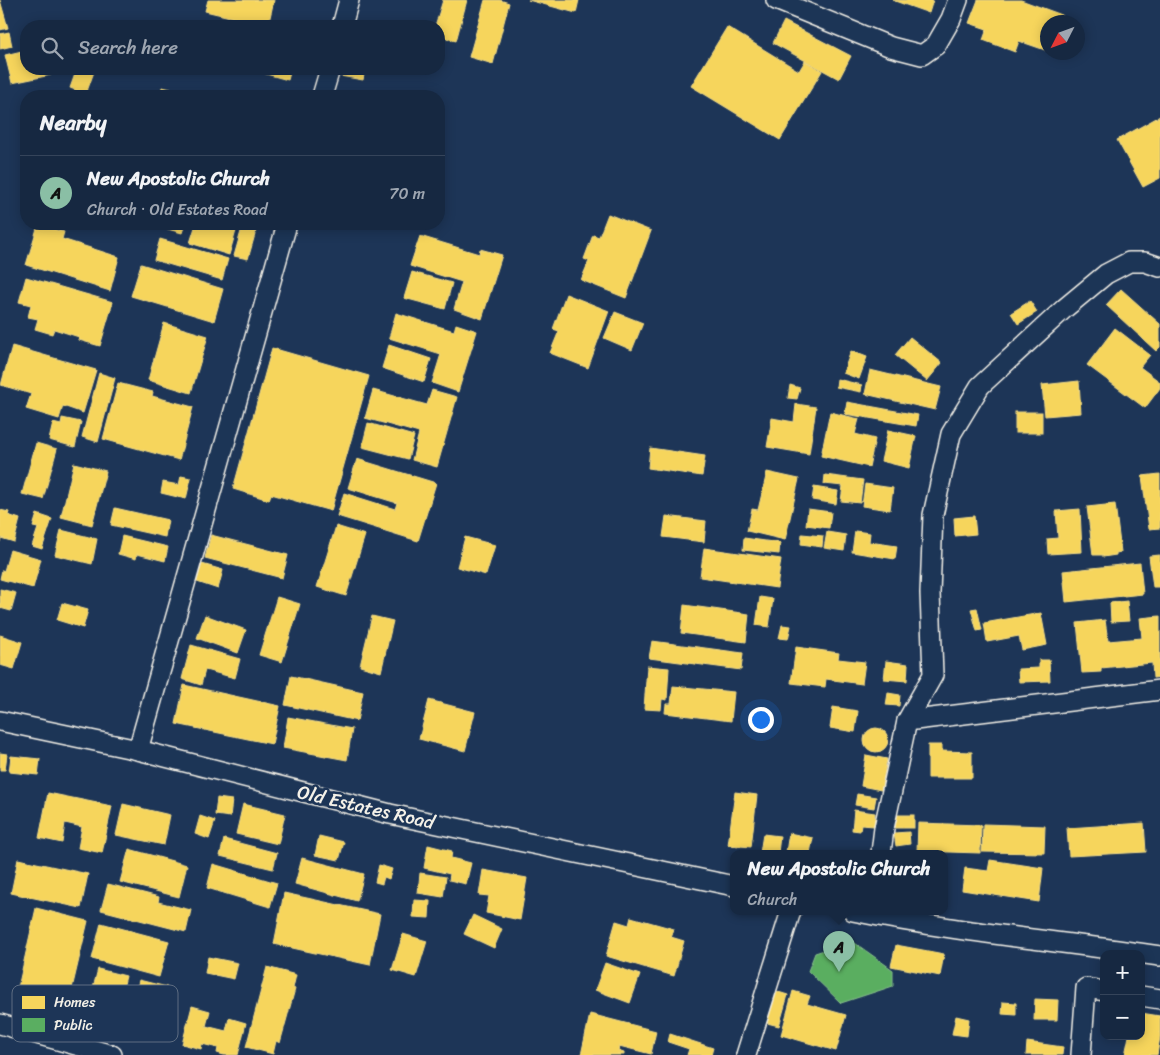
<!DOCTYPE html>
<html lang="en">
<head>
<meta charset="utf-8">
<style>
  :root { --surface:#162841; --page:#1f3048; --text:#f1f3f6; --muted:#9ea6b1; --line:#35445a; --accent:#8abfa5 }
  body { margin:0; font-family:Sriracha,sans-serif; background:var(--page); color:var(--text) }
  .controls { position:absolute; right:15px; bottom:15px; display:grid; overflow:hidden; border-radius:10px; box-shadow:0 2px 12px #0003 }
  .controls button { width:45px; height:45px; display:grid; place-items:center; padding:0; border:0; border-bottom:1px solid var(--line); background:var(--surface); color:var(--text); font:25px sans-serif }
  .compass { position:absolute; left:1040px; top:15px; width:45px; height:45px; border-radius:50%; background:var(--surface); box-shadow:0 2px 12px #0003; rotate:228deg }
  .you { position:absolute; left:760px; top:719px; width:18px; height:18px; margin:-12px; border:4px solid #fff; border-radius:50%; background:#1a73e8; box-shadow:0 0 0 8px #1a73e833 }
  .badge { display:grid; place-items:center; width:32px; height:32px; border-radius:50%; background:var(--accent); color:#111; font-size:16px; font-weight:700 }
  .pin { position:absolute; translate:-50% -41px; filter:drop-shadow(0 1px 2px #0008) }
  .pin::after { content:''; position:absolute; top:26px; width:18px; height:15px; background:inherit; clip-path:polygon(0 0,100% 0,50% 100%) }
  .popup { position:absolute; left:730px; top:850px; width:218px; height:65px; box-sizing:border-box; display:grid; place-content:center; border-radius:10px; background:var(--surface); filter:drop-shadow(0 1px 4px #0005); font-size:16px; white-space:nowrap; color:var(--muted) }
  .popup b { font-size:19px; color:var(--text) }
  .popup::after { content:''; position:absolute; left:50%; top:100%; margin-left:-10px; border:10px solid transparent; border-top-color:var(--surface) }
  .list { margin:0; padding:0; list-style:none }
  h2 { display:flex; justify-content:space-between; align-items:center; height:65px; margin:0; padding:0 20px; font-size:21px }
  h2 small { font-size:16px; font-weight:400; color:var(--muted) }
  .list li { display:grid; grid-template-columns:32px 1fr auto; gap:15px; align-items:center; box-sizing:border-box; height:75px; padding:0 20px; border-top:1px solid var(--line) }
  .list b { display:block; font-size:19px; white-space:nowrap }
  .list p { margin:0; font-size:16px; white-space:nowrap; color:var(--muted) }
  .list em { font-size:16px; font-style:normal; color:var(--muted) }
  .icon { flex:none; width:28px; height:28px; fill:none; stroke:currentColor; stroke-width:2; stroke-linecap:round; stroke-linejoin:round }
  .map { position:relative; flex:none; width:1160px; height:1055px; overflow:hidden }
  .search { position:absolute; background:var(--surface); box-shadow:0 2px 12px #0003; left:20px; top:20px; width:425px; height:55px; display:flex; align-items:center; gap:12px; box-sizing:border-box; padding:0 18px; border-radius:20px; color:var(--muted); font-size:19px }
  .panel { position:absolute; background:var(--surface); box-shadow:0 2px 12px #0003; left:20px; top:90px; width:425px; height:140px; border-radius:20px }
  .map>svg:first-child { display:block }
  .homes { fill:#f6d55c; stroke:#f5dd86 }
  .public { fill:#5aae61; stroke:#88c28a }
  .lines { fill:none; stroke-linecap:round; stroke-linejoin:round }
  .street-casing { stroke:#f4f1e8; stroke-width:22 }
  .street { stroke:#1d3557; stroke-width:19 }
  .labels { text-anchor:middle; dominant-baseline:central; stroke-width:5; stroke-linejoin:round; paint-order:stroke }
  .street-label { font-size:19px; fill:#f4f1e8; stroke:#1d3557 }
  .key { fill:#1d3557; stroke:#5e6d82; stroke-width:1 }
  .key-label { font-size:14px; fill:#f4f1e8 }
</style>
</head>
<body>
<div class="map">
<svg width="1160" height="1055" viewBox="0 0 1160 1055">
  <rect width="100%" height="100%" fill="#1d3557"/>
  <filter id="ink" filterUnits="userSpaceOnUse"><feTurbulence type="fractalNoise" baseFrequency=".02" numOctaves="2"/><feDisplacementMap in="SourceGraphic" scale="10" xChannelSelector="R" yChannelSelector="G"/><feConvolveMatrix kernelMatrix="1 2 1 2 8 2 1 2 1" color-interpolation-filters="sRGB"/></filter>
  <g filter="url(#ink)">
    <g class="homes">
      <path d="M 0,0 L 8,28 L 0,30 Z"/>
      <path d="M 208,0 L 274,0 L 268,26 L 205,11 Z"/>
      <path d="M 443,0 L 467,0 L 456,41 L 439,36 L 439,26 L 435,26 Z"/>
      <path d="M 485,0 L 500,0 L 509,3 L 493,64 L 469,57 Z"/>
      <path d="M 528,0 L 579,0 L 576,13 Z"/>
      <path d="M 892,0 L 933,0 L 929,13 Z"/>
      <path d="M 978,0 L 1021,0 L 1062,15 L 1059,22 L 1048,22 L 1048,51 L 1019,41 L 1015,52 L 983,40 L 987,29 L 969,23 Z"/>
      <path d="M 784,21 L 851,56 L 839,79 L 773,43 Z"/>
      <path d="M 727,27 L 799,71 L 805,61 L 822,71 L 780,140 L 691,86 Z"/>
      <path d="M 9,32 L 12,46 L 0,49 L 0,34 Z"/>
      <path d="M 26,50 L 26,69 L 49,69 L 51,75 L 12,83 L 5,55 Z"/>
      <path d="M 70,69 L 95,69 L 86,94 L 70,88 L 75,74 L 69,71 Z"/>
      <path d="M 248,69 L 291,69 L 288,80 Z"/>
      <path d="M 341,69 L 365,69 L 363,80 L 340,76 Z"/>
      <path d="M 162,87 L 176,90 L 175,96 L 160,96 Z"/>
      <path d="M 1160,116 L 1160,178 L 1143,187 L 1117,140 Z"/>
      <path d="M 608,214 L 651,231 L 626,298 L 581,280 L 589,261 L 584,259 L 593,235 L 599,237 Z"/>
      <path d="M 150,224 L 185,224 L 182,233 Z"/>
      <path d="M 196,224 L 238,224 L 229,255 L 190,243 Z"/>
      <path d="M 38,225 L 64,232 L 62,239 L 119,257 L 110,291 L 26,265 Z"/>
      <path d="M 242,228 L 256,231 L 248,259 L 234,256 Z"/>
      <path d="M 420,236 L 479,254 L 480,249 L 502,255 L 482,319 L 454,309 L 462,282 L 410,266 Z"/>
      <path d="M 160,239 L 228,259 L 222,280 L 154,260 Z"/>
      <path d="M 141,264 L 223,289 L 214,321 L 131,296 Z"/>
      <path d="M 412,272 L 452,283 L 445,309 L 404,298 Z"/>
      <path d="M 26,277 L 113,302 L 100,346 L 79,340 L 79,337 L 54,329 L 52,334 L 35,329 L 38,319 L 28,317 L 31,305 L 19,302 Z"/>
      <path d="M 1121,289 L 1160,324 L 1160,347 L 1156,351 L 1106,305 Z"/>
      <path d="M 566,294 L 609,311 L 588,368 L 550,353 L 559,331 L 553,329 Z"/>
      <path d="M 1030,301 L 1037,312 L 1018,324 L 1011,313 Z"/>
      <path d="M 615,312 L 643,323 L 632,350 L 604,338 Z"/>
      <path d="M 396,313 L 454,331 L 456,324 L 477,331 L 458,392 L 432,383 L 441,354 L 389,338 Z"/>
      <path d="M 164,323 L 208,336 L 191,393 L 148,380 Z"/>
      <path d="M 1115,328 L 1150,355 L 1140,367 L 1160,382 L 1160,388 L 1145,408 L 1087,365 Z"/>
      <path d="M 910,337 L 942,363 L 927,381 L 895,355 Z"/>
      <path d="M 389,345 L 431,359 L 424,382 L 382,368 Z"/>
      <path d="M 12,346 L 96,370 L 83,413 L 63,406 L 59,419 L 26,409 L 31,394 L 1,385 Z"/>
      <path d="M 272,348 L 369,376 L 331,511 L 271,494 L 269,500 L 233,489 Z"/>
      <path d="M 851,351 L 867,357 L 859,379 L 843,373 Z"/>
      <path d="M 870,370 L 941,387 L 935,410 L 865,394 Z"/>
      <path d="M 99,373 L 115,378 L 98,442 L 82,437 Z"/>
      <path d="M 837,379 L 862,385 L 861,392 L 836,387 Z"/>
      <path d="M 1079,381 L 1081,413 L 1045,416 L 1042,385 Z"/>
      <path d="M 118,383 L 153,392 L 152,396 L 193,407 L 179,460 L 103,439 Z"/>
      <path d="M 790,385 L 800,388 L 797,399 L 788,398 Z"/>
      <path d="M 373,390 L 427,405 L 432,390 L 457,397 L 437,467 L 412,460 L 419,433 L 365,418 Z"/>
      <path d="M 847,402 L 918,415 L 916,426 L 845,414 Z"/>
      <path d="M 796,404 L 816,407 L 809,454 L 767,447 L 772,418 L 794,422 Z"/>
      <path d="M 830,412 L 859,419 L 855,434 L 875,439 L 869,467 L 821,456 Z"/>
      <rect x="1015" y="412" width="27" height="21"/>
      <path d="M 62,418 L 81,422 L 75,447 L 49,440 L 53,423 L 61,425 Z"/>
      <path d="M 368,423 L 414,436 L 408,459 L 362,447 Z"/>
      <path d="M 888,430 L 916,436 L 909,468 L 881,461 Z"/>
      <path d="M 36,443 L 57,449 L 43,499 L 22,494 Z"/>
      <path d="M 650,448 L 705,456 L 702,476 L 648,468 Z"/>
      <path d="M 357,459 L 436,483 L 418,541 L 337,516 L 344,493 L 395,509 L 397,503 L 348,488 Z"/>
      <path d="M 74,463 L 106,471 L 92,525 L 61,517 Z"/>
      <path d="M 767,472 L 799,479 L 785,540 L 747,531 L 752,509 L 758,510 Z"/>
      <path d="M 1160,474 L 1160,528 L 1149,529 L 1142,476 Z"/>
      <path d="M 825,475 L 863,480 L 860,503 L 841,501 L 843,486 L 824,484 Z"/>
      <path d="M 181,476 L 191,478 L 186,499 L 161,493 L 163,482 L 179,485 Z"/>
      <path d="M 865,484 L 893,488 L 890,510 L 862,506 Z"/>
      <path d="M 814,487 L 838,491 L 836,504 L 812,500 Z"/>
      <path d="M 1115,504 L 1121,552 L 1116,553 L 1116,555 L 1103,557 L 1103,555 L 1093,555 L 1087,507 Z"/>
      <path d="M 115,508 L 168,520 L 165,537 L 111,525 Z"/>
      <path d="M 808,509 L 831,512 L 829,528 L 806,525 Z"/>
      <path d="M 1080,509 L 1082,552 L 1048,554 L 1047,539 L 1058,538 L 1056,511 Z"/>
      <path d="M 0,510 L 9,512 L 8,515 L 20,519 L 14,542 L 1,538 L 0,542 Z"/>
      <path d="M 37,514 L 52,519 L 42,549 L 32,546 L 38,528 L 33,527 Z"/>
      <path d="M 666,516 L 706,521 L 704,542 L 663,537 Z"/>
      <path d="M 974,516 L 976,534 L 955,536 L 954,518 Z"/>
      <path d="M 336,526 L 365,535 L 346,596 L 317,587 Z"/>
      <path d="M 61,530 L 97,539 L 92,564 L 55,555 Z"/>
      <path d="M 855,531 L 870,533 L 869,542 L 897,546 L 895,559 L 852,552 Z"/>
      <path d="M 827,532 L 846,535 L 844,551 L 824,548 Z"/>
      <path d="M 802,534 L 823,536 L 822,547 L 801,544 Z"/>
      <path d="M 211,535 L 288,555 L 282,578 L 205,558 Z"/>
      <path d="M 122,536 L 168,547 L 165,561 L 137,554 L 136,559 L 118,554 Z"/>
      <path d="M 465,537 L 495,545 L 486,575 L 457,567 Z"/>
      <path d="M 744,538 L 780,543 L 779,554 L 743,550 Z"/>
      <path d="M 704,548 L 781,559 L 777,588 L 700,577 Z"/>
      <path d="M 10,550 L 41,559 L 33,588 L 0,579 L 2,570 L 4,571 Z"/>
      <path d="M 1160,555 L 1160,587 L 1153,587 L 1149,556 Z"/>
      <path d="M 1140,563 L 1143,594 L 1066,602 L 1063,571 Z"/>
      <path d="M 202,564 L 223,570 L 218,589 L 197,582 Z"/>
      <path d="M 0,589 L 16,593 L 11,611 L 0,608 Z"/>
      <path d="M 277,597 L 300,604 L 282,662 L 259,655 Z"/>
      <path d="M 760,597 L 773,599 L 769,627 L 756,625 Z"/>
      <path d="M 1127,601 L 1129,621 L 1111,622 L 1110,603 Z"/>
      <path d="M 62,603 L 88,610 L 83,628 L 57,620 Z"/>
      <path d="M 684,605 L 749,614 L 746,642 L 681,633 Z"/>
      <path d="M 977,608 L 982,630 L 977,631 L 971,609 Z"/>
      <path d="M 1041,613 L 1047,645 L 1022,650 L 1019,636 L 987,642 L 984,623 Z"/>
      <path d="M 205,615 L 246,630 L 238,653 L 197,638 Z"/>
      <path d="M 372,616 L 393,621 L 381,672 L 360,666 Z"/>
      <path d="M 1160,616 L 1160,677 L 1153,678 L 1152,663 L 1101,668 L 1101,672 L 1082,673 L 1077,623 L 1105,620 L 1108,641 L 1142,638 L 1140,618 Z"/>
      <path d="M 782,625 L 791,626 L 788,639 L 779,638 Z"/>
      <path d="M 0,635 L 22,642 L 14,669 L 0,665 Z"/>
      <path d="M 652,641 L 743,653 L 741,670 L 649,658 Z"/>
      <path d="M 191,645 L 240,659 L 235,678 L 205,670 L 201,685 L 182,679 Z"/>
      <path d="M 796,647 L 839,653 L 838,659 L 865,662 L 862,684 L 826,679 L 825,687 L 791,683 Z"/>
      <path d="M 1039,660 L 1049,660 L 1050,681 L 1019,682 L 1018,669 L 1039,668 Z"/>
      <path d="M 886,661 L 908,664 L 907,681 L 884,679 Z"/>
      <path d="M 647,666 L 669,668 L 667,700 L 662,699 L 661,710 L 644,709 Z"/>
      <path d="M 291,676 L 363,692 L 357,721 L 285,705 Z"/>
      <path d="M 184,685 L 280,706 L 272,744 L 176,724 Z"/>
      <path d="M 673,686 L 734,692 L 731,721 L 665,713 L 666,704 L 671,704 Z"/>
      <path d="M 888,693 L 900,695 L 899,706 L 886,705 Z"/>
      <path d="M 429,700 L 475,712 L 465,751 L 419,739 Z"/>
      <path d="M 833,707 L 858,711 L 855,732 L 830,728 Z"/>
      <path d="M 288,717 L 352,729 L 347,760 L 283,748 Z"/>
      <circle cx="876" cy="740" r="12"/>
      <path d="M 928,745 L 942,745 L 942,751 L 972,752 L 972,778 L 928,778 Z"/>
      <path d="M 0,753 L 7,754 L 5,770 L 0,770 Z"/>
      <path d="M 866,755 L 887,759 L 881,790 L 861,786 Z"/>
      <path d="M 11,756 L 40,759 L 38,775 L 9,772 Z"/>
      <path d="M 735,792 L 757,795 L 751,847 L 728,845 Z"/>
      <path d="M 48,793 L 112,806 L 102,853 L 78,848 L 82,827 L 65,823 L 62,843 L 39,838 Z"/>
      <path d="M 857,794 L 876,797 L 874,808 L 855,805 Z"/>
      <path d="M 217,798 L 232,800 L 230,817 L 215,815 Z"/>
      <path d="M 123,804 L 170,815 L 164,845 L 116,835 Z"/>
      <path d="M 243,804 L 285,814 L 278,844 L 236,834 Z"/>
      <path d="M 854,810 L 875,813 L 874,826 L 861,825 L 860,831 L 852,830 Z"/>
      <rect x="895" y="815" width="19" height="13"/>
      <path d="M 200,816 L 215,821 L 209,839 L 195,834 Z"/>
      <path d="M 918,823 L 981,825 L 980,853 L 917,851 Z"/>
      <path d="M 1144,823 L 1146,852 L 1069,856 L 1067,828 Z"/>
      <path d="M 983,824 L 1045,826 L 1044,853 L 982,852 Z"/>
      <path d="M 909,832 L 910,844 L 896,846 L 894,833 Z"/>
      <path d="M 789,833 L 813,838 L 810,853 L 794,853 L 786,852 Z"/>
      <path d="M 763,834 L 780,836 L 778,853 L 760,853 Z"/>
      <path d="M 319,836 L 344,842 L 339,860 L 315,855 Z"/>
      <path d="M 224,839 L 277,853 L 273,869 L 220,856 Z"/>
      <path d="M 428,845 L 452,851 L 451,858 L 471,863 L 466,884 L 449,880 L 450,874 L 424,868 Z"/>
      <path d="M 129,849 L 187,865 L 179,897 L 120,882 Z"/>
      <path d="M 302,858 L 364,874 L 357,901 L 295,884 Z"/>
      <path d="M 18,859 L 88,874 L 81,908 L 11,893 Z"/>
      <path d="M 990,860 L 1043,868 L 1039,902 L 962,890 L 965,868 L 988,871 Z"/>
      <path d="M 213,864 L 277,883 L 270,907 L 207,888 Z"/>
      <path d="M 379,865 L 392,869 L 389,879 L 384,877 L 382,884 L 375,882 Z"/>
      <path d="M 483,870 L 527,878 L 520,920 L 486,913 L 489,896 L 479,895 Z"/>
      <path d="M 420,873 L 446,877 L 443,897 L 418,893 Z"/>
      <path d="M 108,884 L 159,897 L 158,902 L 191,910 L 186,932 L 101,910 Z"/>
      <path d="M 284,893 L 380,914 L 370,965 L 274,944 Z"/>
      <path d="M 414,900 L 430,901 L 429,918 L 413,917 Z"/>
      <path d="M 36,908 L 88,921 L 66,1014 L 15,1001 Z"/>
      <path d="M 473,915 L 502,929 L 494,948 L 464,934 Z"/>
      <path d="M 631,917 L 674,929 L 671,937 L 684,941 L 674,976 L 606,956 L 616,921 L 629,925 Z"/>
      <path d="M 101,923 L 169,941 L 159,977 L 92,959 Z"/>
      <path d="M 403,934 L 427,941 L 416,977 L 392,970 Z"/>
      <path d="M 896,945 L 944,954 L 940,976 L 891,966 Z"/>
      <path d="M 208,957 L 238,963 L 234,979 L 205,973 Z"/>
      <path d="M 605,963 L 640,975 L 630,1003 L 595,990 Z"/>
      <path d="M 267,967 L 296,975 L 293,988 L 295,989 L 280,1043 L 276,1041 L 273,1054 L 246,1047 Z"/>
      <path d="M 98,969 L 126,976 L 121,996 L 134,1000 L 139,980 L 167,987 L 154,1037 L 136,1032 L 138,1027 L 104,1019 L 103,1023 L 85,1018 Z"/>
      <path d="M 775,991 L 788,995 L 779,1026 L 767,1023 Z"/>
      <path d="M 793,991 L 810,996 L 807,1004 L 846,1015 L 836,1051 L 781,1035 Z"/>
      <path d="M 1035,999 L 1058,1000 L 1057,1020 L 1034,1020 Z"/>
      <path d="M 1003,1002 L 1016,1003 L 1016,1015 L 1002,1014 Z"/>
      <path d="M 192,1006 L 210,1011 L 206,1026 L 226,1031 L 229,1018 L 246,1023 L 238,1055 L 224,1055 L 217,1053 L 218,1048 L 202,1044 L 201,1049 L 182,1044 Z"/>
      <path d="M 1141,1013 L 1160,1016 L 1160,1037 L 1157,1055 L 1125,1055 L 1129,1036 L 1141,1036 Z"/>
      <path d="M 590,1014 L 656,1031 L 651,1054 L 619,1046 L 618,1051 L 624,1053 L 624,1055 L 581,1055 Z"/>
      <path d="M 956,1016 L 969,1019 L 967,1036 L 952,1034 Z"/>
      <path d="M 670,1034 L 713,1048 L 711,1055 L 687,1055 L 689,1049 L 668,1042 Z"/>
      <path d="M 1027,1042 L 1063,1047 L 1062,1055 L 1026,1055 Z"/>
    </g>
    <path class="public" d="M 852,941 L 893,970 L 893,986 L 841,1003 L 808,971 L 815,953 Z"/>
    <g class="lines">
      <defs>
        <g id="street">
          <path d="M 776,0 L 891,47 L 922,55 L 936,45 L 951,19 L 958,0"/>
          <path d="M 342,26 L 349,0"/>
          <path d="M 322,96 L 330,69"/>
          <path d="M 0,721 L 138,750 L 390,814 L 734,886"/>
          <path d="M 907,721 L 1160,690"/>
          <path d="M 138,750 L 287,224"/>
          <path d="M 881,853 L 884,828 L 907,721 L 933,675 L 930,593 L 933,515 L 951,434 L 980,386 L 1065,308 L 1106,274 L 1129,262 L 1145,262 L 1160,267"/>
          <path d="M 853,911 C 955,932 1058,941 1160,956"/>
          <path d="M 1141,996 L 1160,999"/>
          <path d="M 0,1024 L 112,1055"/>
          <path d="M 746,1055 L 791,911"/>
          <path d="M 1081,1055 L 1086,988 L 1104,991"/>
        </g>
      </defs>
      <use href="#street" class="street-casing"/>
      <use href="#street" class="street"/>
    </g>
  </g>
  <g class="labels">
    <g class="street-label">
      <text transform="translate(366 807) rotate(13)">Old Estates Road</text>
    </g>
  </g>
  <rect x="12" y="985" width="166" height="57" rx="8" class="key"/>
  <rect x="22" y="996" width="23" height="13" fill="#f6d55c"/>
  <rect x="22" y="1018" width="23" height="14" fill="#5aae61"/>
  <g class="key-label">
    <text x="54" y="1007">Homes</text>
    <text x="54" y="1030">Public</text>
  </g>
</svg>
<div class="controls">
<button>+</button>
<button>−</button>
</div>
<svg class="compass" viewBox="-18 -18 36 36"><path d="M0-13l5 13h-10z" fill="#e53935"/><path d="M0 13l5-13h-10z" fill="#9ea6b1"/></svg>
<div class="you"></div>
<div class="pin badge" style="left:839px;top:972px">A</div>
<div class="popup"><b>New Apostolic Church</b>Church</div>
<div class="search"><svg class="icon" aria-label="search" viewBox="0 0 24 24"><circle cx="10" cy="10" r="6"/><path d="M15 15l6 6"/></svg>Search here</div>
<section class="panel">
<h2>Nearby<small></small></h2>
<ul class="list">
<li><span class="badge">A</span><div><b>New Apostolic Church</b><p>Church · Old Estates Road</p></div><em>70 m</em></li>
</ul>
</section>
</div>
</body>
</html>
